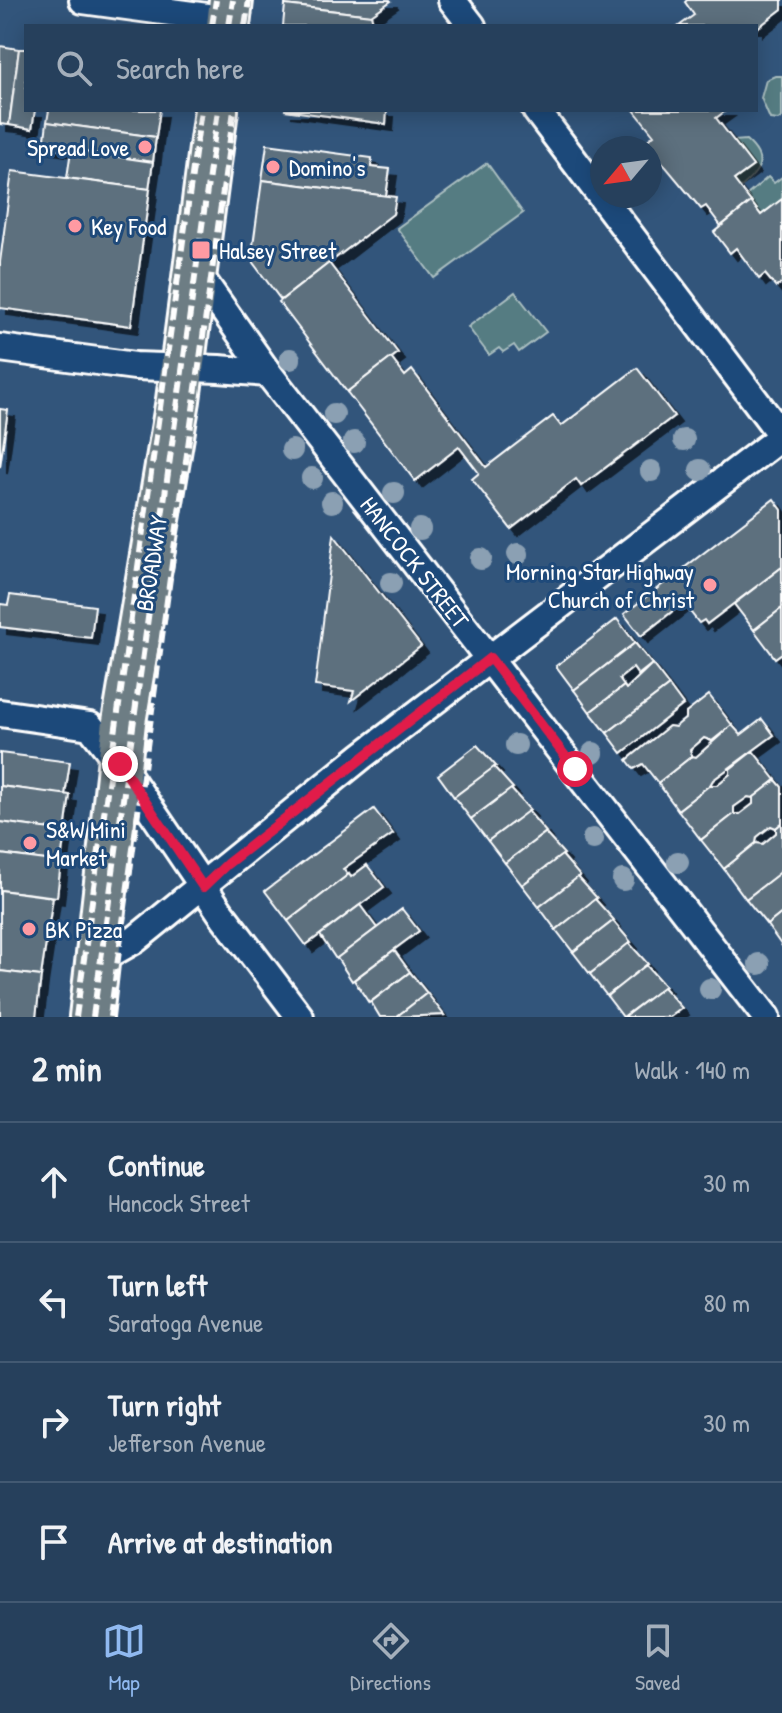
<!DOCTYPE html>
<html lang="en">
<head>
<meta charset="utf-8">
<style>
  :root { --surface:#26405c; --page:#2e4762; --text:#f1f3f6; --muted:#a4afbb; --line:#425972; --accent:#90b9f0 }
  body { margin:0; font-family:"Patrick Hand",sans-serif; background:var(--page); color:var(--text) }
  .compass { position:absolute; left:590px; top:136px; width:72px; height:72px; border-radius:50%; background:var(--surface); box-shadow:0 4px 20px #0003; rotate:241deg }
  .stop { position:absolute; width:24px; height:24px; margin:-18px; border:6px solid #e11d48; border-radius:50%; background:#fff }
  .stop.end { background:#e11d48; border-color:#fff; box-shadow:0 2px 8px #0008 }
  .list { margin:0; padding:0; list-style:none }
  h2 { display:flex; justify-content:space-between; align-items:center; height:104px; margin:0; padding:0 32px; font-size:34px }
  h2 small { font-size:26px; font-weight:400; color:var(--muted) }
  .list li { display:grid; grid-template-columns:52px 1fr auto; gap:24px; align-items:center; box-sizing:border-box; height:120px; padding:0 32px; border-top:2px solid var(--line) }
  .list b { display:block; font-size:30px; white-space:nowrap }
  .list p { margin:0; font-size:26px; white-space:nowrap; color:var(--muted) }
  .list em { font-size:26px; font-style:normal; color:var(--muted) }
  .icon { flex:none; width:44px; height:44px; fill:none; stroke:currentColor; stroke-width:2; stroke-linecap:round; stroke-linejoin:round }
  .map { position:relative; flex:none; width:782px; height:1017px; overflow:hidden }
  .search { position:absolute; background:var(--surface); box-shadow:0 4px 20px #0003; left:24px; right:24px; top:24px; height:88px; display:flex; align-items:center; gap:20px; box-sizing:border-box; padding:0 28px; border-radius:0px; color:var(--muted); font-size:30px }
  .sheet { height:584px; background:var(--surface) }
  nav { display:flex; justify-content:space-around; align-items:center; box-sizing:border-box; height:112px; border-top:2px solid var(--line); background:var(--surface); font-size:22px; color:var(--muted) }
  nav a { display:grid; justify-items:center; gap:4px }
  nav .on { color:var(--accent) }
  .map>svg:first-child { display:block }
  .green { fill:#547c82; stroke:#aabec0; stroke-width:2 }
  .building { fill:#5d707e; stroke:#fff; stroke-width:2; filter:url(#shadow) }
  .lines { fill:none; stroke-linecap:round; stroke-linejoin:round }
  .minor-casing { stroke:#fff; stroke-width:32 }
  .primary-casing { stroke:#fff; stroke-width:48 }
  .minor { stroke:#1f4a7a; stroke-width:26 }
  .primary { stroke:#6d7d84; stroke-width:42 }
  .rail { stroke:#fff; stroke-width:6; stroke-dasharray:12 6; stroke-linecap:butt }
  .tree { fill:#8ba0b3 }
  .route { stroke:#e11d48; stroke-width:10 }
  .poi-dot { fill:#ff9aa2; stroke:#1f4a7a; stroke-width:3 }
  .labels { text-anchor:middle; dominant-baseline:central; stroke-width:6; stroke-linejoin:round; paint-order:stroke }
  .poi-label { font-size:24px; fill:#fff; stroke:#1f4a7a; text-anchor:start }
  .street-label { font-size:24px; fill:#fff; stroke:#1f4a7a }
</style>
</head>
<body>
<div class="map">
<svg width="782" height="1017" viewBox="0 0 782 1017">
  <defs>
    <filter id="shadow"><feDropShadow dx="7" dy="7" stdDeviation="0" flood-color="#0009"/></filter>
  </defs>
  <rect width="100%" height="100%" fill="#32557b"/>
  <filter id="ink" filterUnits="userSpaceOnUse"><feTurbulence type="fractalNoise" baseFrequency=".0125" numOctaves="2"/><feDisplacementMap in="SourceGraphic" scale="16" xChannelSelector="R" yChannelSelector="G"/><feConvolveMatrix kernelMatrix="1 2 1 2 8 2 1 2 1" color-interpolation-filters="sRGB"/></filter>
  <g filter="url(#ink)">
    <g class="green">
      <path d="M 775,76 L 782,76 L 782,117 L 778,120 L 770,119 L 761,98 L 766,80 Z"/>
      <path d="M 746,140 C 769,160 760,171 740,188 L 734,180 L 753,166 L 733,141 Z"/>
      <path d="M 487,163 L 523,213 L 434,278 L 397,228 Z"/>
      <path d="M 768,177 L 774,183 L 782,177 L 782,199 L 761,215 L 746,196 Z"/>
      <path d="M 515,292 L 546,332 L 519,352 L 514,345 L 503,352 L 499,348 L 489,355 L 468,327 Z"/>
    </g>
    <g class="building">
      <path d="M 286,0 L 390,0 L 391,1 L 371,15 L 285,5 Z"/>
      <path d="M 687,0 L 782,0 L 782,9 L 756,29 L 756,26 L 679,26 L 694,15 L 685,2 Z"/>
      <path d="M 285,5 L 371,15 L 374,26 L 283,26 Z"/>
      <path d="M 0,46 L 19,49 L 9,125 L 0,124 Z"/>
      <path d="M 19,49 L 26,49 L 26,110 L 35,110 L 32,129 L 9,125 Z"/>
      <path d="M 49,110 L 160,110 L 156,137 L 47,122 Z"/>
      <path d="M 284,110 L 387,110 L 386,124 Z"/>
      <path d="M 634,110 L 727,110 L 716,118 L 753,166 L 734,180 L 751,202 L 721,226 L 706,206 L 701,209 L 645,142 L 654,135 Z"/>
      <path d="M 47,122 L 156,137 L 153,162 L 44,147 Z"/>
      <path d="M 267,144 L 372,158 L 371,167 L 390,169 L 386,196 L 262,180 Z"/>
      <path d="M 71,150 L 153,162 L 149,189 L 67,178 Z"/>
      <path d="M 12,171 L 150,189 L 131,326 L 0,308 L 0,262 Z"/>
      <path d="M 262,180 L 396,197 L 393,214 L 281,300 L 251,260 Z"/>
      <path d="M 782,199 L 782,283 L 776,287 L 765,274 L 759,279 L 736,248 L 730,253 L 714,232 L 751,202 L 761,215 Z"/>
      <path d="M 329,263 L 398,353 L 347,392 L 279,302 Z"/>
      <path d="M 391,358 L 405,376 L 412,370 L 486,467 L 553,416 L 561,426 L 637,368 L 674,416 L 581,486 L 576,479 L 511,529 L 472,479 L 479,473 L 459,447 L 415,481 L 347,392 Z"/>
      <path d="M 0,409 L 8,410 L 0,467 Z"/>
      <path d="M 774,499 L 782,510 L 782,567 L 707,624 L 704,620 L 699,623 L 683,603 L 641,636 L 624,614 Z"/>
      <path d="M 334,535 L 421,646 L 351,701 L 354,691 L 315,686 Z"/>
      <path d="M 782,567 L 782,608 L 754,630 L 734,604 Z"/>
      <path d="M 10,595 L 95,606 L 91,638 L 0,627 L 0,604 L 8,605 Z"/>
      <path d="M 782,608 L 782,653 L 775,658 L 754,630 Z"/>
      <path d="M 617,619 L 635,643 L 574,690 L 556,666 Z"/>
      <path d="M 635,643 L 652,664 L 638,675 L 633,668 L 619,679 L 624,686 L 590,712 L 574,690 Z"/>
      <path d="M 652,664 L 669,686 L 607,733 L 590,712 L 624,686 L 626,689 Z"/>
      <path d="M 669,686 L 683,705 L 622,753 L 607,733 Z"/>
      <path d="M 709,695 L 732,725 L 712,741 L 704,738 L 690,750 L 692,756 L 658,783 L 643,764 L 634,769 L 627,760 L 669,726 L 675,727 L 686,718 L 686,713 Z"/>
      <path d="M 762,719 L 774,735 L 713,780 L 710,785 L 678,810 L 658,783 L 692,756 L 696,757 L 732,725 L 741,735 Z"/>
      <path d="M 477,745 L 496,766 L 454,797 L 438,775 Z"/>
      <path d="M 753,751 L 776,780 L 753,798 L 748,797 L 734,807 L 734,814 L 701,840 L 678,810 L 710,785 L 717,785 L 730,774 L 730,769 Z"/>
      <path d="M 0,753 L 70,762 L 65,795 L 0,786 Z"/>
      <path d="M 494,767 L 513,788 L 471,819 L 454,797 Z"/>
      <path d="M 776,780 L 782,787 L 782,823 L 776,828 L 771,826 L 757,837 L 756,843 L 724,869 L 701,840 L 734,814 L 740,814 L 753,804 L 753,798 Z"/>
      <path d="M 0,786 L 70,795 L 65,831 L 0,822 Z"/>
      <path d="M 511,789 L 530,810 L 488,841 L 471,819 Z"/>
      <path d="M 374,809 L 393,834 L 343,869 L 348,875 L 288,921 L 265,891 Z"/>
      <path d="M 528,811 L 546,832 L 505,863 L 488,841 Z"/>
      <path d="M 0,822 L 65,831 L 61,862 L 0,854 Z"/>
      <path d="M 782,823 L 782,865 L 780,873 L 746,899 L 724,869 L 756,843 L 763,844 L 776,833 L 776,828 Z"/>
      <path d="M 545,833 L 564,854 L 522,885 L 505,863 Z"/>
      <path d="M 0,854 L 61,862 L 57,897 L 0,890 Z"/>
      <path d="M 562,855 L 580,876 L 539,907 L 522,885 Z"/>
      <path d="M 367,865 L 384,887 L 306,945 L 288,921 L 349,874 L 351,877 Z"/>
      <path d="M 782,871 L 782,913 L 767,925 L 746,899 Z"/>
      <path d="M 578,877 L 597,898 L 556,930 L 539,907 Z"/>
      <path d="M 0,890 L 53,897 L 41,976 L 0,971 Z"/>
      <path d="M 595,899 L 614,920 L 573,952 L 556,930 Z"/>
      <path d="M 360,905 L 377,928 L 336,959 L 320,935 Z"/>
      <path d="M 402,909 L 419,931 L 352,981 L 337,958 Z"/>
      <path d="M 782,913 L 782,946 L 767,925 Z"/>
      <path d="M 613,921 L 631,942 L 590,974 L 573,952 Z"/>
      <path d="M 629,943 L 648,964 L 607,996 L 590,974 Z"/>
      <path d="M 394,950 L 410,972 L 369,1003 L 354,980 Z"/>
      <path d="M 646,965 L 665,986 L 623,1017 L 607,996 Z"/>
      <path d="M 0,971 L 41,976 L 36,1017 L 0,1017 Z"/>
      <path d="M 410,972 L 427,993 L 396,1017 L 380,1017 L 371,1002 Z"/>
      <path d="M 663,987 L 682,1008 L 670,1017 L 624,1017 Z"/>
      <path d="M 427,993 L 444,1015 L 396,1017 Z"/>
    </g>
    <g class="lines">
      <defs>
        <g id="minor">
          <path d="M 83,0 L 229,20"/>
          <path d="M 452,0 L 472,26"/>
          <path d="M 536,110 L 782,436"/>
          <path d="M 194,268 L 268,373 L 766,1017"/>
          <path d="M 0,348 L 135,366 L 219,369 L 268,373"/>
          <path d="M 0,713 L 90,726 L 120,764 L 221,913 L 300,1017"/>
          <path d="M 99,960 L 136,939 L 362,756 L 782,436"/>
        </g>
        <g id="primary">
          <path d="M 228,26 L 231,0"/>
          <path d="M 91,1017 L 124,722 L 178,400 L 216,110"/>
        </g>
      </defs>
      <use href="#minor" class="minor-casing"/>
      <use href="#primary" class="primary-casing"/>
      <use href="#minor" class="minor"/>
      <use href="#primary" class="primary"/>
      <g class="rail">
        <path d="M 212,26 L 216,0"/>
        <path d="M 229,26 L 233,0"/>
        <path d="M 245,26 L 249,0"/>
        <path d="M 76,1017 L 201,110"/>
        <path d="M 93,1017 L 218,110"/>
        <path d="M 110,1017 L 234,110"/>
      </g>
    </g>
    <g class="tree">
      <circle cx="290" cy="359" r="11"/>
      <circle cx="334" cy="414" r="11"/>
      <circle cx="684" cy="440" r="11"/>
      <circle cx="354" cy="442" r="11"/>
      <circle cx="292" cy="450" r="11"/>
      <circle cx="700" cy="470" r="11"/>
      <circle cx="651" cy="471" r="11"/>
      <circle cx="312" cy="478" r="11"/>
      <circle cx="394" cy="493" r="11"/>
      <circle cx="332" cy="502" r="11"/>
      <circle cx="420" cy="529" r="11"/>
      <circle cx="518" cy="554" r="11"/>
      <circle cx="481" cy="559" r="11"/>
      <circle cx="391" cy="583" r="11"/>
      <circle cx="516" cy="745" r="11"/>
      <circle cx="593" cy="753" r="11"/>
      <circle cx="593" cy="839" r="11"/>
      <circle cx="678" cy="862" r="11"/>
      <circle cx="623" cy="880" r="11"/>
      <circle cx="759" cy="964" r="11"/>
      <circle cx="710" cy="989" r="11"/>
    </g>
  </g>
  <g class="lines" filter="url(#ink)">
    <path class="route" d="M 120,764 L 203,887 L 227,864 L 490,658 L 575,769"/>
  </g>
  <g class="poi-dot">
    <circle cx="145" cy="147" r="8"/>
    <circle cx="273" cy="167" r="8"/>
    <circle cx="75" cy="226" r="8"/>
    <rect x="191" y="240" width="20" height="20" rx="4"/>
    <circle cx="710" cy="585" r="8"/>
    <circle cx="30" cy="843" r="8"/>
    <circle cx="29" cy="929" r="8"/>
  </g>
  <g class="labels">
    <g class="poi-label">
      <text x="129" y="147" text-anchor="end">Spread Love</text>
      <text x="289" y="167">Domino's</text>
      <text x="91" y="226">Key Food</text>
      <text x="219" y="250">Halsey Street</text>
      <text x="694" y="571" text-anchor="end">Morning Star Highway<tspan x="694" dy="28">Church of Christ</tspan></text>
      <text x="46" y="829">S&amp;W Mini<tspan x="46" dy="28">Market</tspan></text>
      <text x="45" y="929">BK Pizza</text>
    </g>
    <g class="street-label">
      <text transform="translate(415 562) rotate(52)">HANCOCK STREET</text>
      <text transform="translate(151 563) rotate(-81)">BROADWAY</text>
    </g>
  </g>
</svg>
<svg class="compass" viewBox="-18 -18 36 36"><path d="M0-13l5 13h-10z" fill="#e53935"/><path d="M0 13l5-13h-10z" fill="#a4afbb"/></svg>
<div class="stop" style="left:575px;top:769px"></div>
<div class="stop end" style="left:120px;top:764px"></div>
<div class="search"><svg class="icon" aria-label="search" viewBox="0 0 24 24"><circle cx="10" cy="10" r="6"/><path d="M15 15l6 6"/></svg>Search here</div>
</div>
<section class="sheet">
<h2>2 min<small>Walk · 140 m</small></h2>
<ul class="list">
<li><svg class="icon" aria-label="ahead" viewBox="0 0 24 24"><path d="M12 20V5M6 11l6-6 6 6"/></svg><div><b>Continue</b><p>Hancock Street</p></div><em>30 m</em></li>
<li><svg class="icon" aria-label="left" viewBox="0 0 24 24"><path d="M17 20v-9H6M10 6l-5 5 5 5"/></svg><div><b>Turn left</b><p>Saratoga Avenue</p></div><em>80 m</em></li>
<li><svg class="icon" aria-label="right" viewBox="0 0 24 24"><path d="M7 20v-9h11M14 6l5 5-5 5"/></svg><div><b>Turn right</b><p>Jefferson Avenue</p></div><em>30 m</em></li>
<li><svg class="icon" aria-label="arrive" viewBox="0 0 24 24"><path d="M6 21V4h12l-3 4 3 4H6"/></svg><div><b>Arrive at destination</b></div></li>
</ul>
</section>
<nav>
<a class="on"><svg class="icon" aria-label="map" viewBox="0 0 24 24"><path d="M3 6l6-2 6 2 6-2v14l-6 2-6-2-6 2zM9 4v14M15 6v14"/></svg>Map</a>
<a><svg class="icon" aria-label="directions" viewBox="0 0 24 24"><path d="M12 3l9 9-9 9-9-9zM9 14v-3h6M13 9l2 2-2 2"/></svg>Directions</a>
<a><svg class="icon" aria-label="saved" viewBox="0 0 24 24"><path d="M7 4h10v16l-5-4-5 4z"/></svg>Saved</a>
</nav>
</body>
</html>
